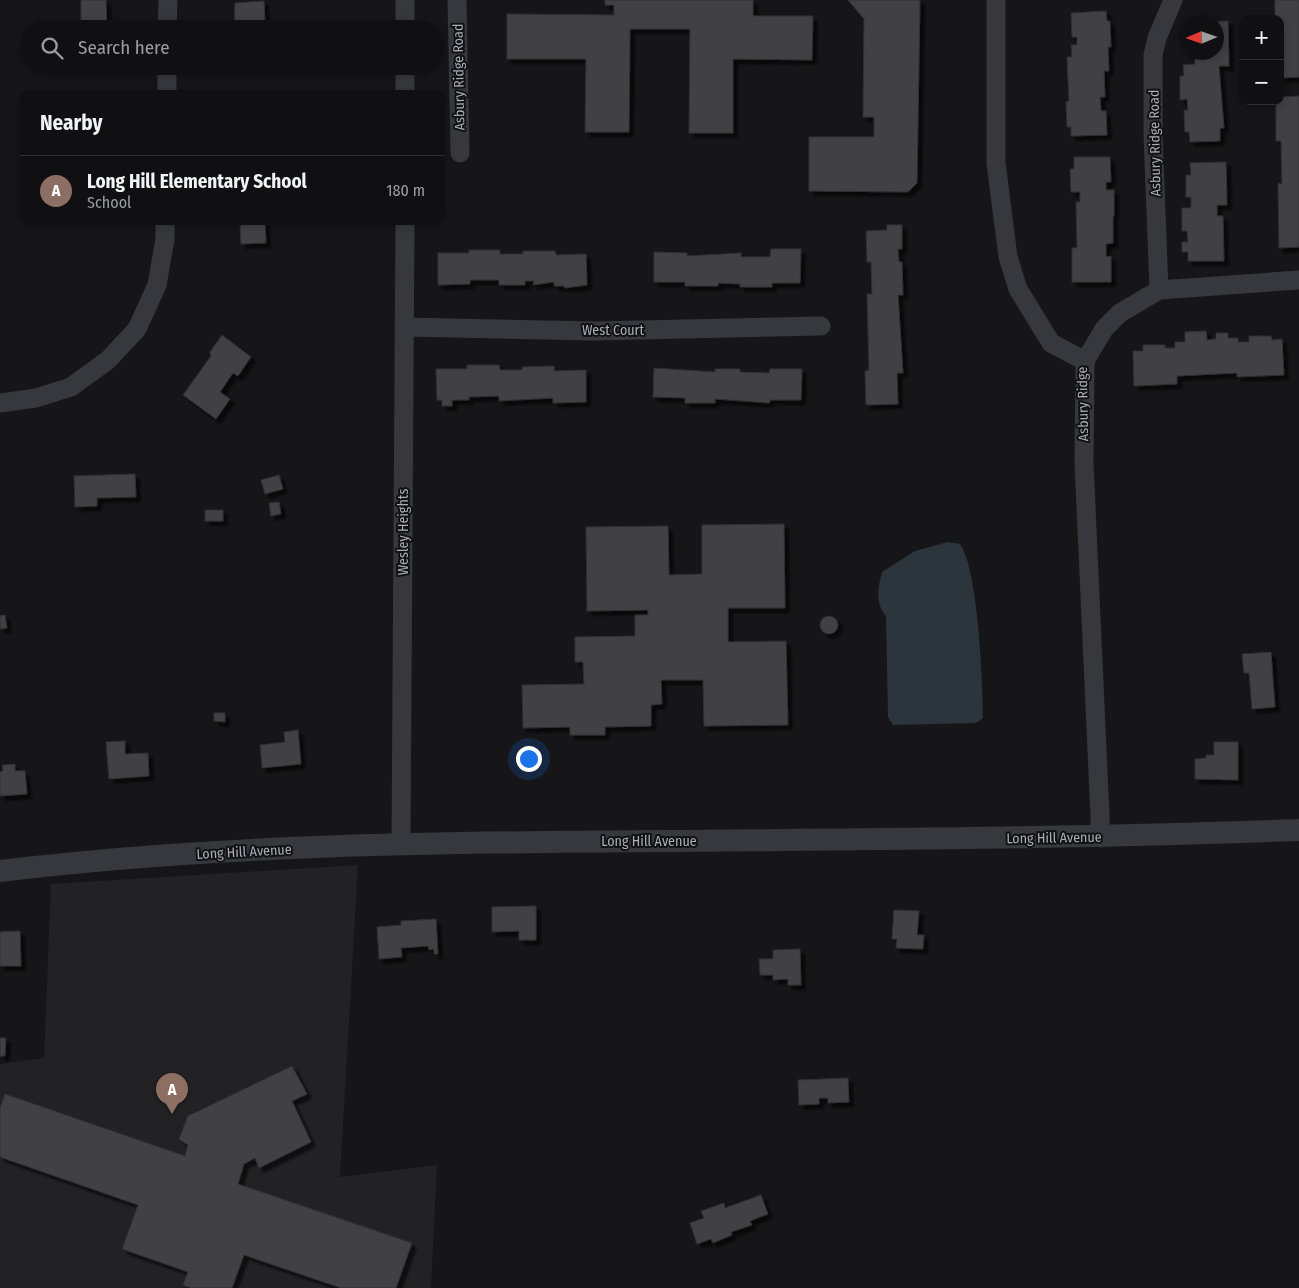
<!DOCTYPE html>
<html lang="en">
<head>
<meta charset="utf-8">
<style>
  :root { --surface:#101012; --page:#1e1e20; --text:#f1f3f6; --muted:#9c9d9f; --line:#303032; --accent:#0b8043 }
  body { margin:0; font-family:"Fira Sans Condensed",sans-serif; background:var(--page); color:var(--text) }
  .controls { position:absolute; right:15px; top:15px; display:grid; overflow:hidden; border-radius:10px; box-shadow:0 2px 8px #0003 }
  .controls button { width:45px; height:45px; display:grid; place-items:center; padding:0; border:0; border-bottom:1px solid var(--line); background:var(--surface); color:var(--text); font:25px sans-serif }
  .compass { position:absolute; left:1179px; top:15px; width:45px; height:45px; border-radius:50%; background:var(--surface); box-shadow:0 2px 8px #0003; rotate:268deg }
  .you { position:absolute; left:528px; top:758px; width:18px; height:18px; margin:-12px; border:4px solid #fff; border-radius:50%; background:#1a73e8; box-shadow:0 0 0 8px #1a73e833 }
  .badge { display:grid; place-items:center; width:32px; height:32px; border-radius:50%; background:var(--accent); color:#fff; font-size:16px; font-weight:700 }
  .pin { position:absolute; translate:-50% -41px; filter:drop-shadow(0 1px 2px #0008) }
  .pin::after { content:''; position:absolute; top:26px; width:18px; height:15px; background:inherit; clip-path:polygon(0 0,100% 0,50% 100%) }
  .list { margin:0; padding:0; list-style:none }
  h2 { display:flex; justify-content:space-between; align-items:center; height:65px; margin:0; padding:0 20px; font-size:21px }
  h2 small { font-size:16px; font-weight:400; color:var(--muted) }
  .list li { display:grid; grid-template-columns:32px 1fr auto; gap:15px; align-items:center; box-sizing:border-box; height:70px; padding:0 20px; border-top:1px solid var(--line) }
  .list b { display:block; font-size:19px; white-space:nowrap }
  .list p { margin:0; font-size:16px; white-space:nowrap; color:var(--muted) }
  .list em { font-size:16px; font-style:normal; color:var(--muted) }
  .icon { flex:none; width:28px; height:28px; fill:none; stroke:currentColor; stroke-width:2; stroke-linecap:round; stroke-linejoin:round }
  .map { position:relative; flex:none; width:1299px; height:1288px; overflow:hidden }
  .search { position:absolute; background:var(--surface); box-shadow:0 2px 8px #0003; left:20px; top:20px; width:425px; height:55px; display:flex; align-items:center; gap:12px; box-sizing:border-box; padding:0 18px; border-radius:28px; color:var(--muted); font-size:19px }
  .panel { position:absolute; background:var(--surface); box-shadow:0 2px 8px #0003; left:20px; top:90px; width:425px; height:135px; border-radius:10px }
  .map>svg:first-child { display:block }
  .built { fill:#222225 }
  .water { fill:#2c353c }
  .building { fill:#404145; stroke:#303034; filter:url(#shadow) }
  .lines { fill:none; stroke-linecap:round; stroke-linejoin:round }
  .minor { stroke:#37383d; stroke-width:19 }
  .tertiary { stroke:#37383d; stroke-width:22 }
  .labels { text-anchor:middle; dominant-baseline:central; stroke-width:4; stroke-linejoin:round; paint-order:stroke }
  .street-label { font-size:14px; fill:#a8adb8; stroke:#111113 }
</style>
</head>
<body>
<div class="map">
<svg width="1299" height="1288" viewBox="0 0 1299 1288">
  <defs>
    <filter id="shadow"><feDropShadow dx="4.5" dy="4.5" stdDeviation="1" flood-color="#0009"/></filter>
  </defs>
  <rect width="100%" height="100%" fill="#161618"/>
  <path class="built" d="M 358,865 L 340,1177 L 437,1165 L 431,1288 L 0,1288 L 0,1064 L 44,1058 L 51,884 Z"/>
  <path class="water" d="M 948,542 L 960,544 C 978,569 983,683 983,718 L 976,723 L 893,725 L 888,717 L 886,616 C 875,603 878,588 882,572 L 915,551 Z"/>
  <g class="building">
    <path d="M 81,0 L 106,0 L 107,29 L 81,29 Z"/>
    <path d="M 605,0 L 753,0 L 753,16 L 813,16 L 812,60 L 733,59 L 733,133 L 689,133 L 690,29 L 630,29 L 629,132 L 585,132 L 586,59 L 507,59 L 507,14 L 614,15 L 614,5 L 605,5 Z"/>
    <path d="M 848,0 L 920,0 L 917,183 L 908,192 L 809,191 L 809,137 L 874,137 L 874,117 L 863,117 L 864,19 Z"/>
    <path d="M 1275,0 L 1299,0 L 1299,77 L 1280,78 L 1280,19 L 1275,19 Z"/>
    <path d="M 264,1 L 265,21 L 259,21 L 259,29 L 234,29 L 235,3 Z"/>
    <path d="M 1106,11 L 1107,21 L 1110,21 L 1111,47 L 1108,47 L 1109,71 L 1104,71 L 1105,97 L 1100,97 L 1101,111 L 1106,111 L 1107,135 L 1071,136 L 1071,127 L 1067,127 L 1066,102 L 1069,101 L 1067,57 L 1072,57 L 1071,45 L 1077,45 L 1077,37 L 1072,37 L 1071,13 Z"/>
    <path d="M 1228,21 L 1229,66 L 1219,66 L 1224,128 L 1220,128 L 1220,141 L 1190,142 L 1189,132 L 1185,132 L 1184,110 L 1188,110 L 1187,99 L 1180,100 L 1180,76 L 1184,76 L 1183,65 L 1195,64 L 1195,55 L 1188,55 L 1188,52 L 1216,52 L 1216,22 L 1201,22 Z"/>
    <path d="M 1299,96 L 1299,247 L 1279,248 L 1278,183 L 1282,184 L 1281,141 L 1276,141 L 1276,101 L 1280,101 L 1280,97 Z"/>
    <path d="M 1074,157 L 1110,157 L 1111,182 L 1106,182 L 1106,190 L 1114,190 L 1114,216 L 1113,216 L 1113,243 L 1106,244 L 1106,257 L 1111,256 L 1111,282 L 1072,282 L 1072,248 L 1077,248 L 1076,202 L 1080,202 L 1080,192 L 1071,192 L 1070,169 L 1074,169 Z"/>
    <path d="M 1226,162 L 1227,205 L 1217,205 L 1217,216 L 1223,216 L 1224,261 L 1188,261 L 1188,252 L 1182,252 L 1182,242 L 1188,242 L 1187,231 L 1182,231 L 1182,208 L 1191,208 L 1191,197 L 1186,197 L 1186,175 L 1191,175 L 1190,163 Z"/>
    <path d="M 236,221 L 265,221 L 266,243 L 241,244 L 240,222 Z"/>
    <path d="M 887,225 L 902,225 L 902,249 L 898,249 L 899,262 L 902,262 L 903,295 L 898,295 L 903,373 L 897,373 L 898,404 L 866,405 L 865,371 L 869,370 L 867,294 L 872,294 L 871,262 L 867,262 L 866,231 L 887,230 Z"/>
    <path d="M 771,249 L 801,249 L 800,283 L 772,283 L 772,287 L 740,287 L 740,284 L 718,283 L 718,286 L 685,286 L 685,282 L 654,282 L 654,252 L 687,253 L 687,256 L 741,253 L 741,257 L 770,257 Z"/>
    <path d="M 469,250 L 500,250 L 500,254 L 523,254 L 523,251 L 555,251 L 556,255 L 586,254 L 587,285 L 565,288 L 564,286 L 554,286 L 554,282 L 533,285 L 534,281 L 525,281 L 525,285 L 499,285 L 499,280 L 470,280 L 470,284 L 438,285 L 438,253 L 469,253 Z"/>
    <path d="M 1206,331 L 1207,340 L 1216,339 L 1216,333 L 1228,333 L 1228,338 L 1238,338 L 1238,342 L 1249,342 L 1249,336 L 1271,336 L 1272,340 L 1282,339 L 1284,375 L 1237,377 L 1237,373 L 1177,376 L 1177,384 L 1134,386 L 1133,351 L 1143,351 L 1143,345 L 1165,345 L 1165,348 L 1175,348 L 1175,342 L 1185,342 L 1185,332 Z"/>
    <path d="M 222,335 L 251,357 L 238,376 L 233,373 L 220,392 L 230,399 L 216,419 L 183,395 L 211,356 L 210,352 Z"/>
    <path d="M 467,365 L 499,365 L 500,370 L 522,370 L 522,367 L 554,366 L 554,371 L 586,370 L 586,402 L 553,403 L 553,398 L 499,401 L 499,396 L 469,397 L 469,400 L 452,400 L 452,406 L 442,406 L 442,400 L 437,400 L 436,369 L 467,369 Z"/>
    <path d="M 654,368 L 715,372 L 715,369 L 740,369 L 740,372 L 769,373 L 770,369 L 802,369 L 801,400 L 771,400 L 769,403 L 715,399 L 715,403 L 685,403 L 685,398 L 653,397 Z"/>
    <path d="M 135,474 L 136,497 L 97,498 L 97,506 L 75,507 L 74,476 Z"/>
    <path d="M 279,475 L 283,489 L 265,494 L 261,480 Z"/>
    <path d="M 279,502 L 281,514 L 271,516 L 269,503 Z"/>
    <rect x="205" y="510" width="18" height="11"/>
    <path d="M 784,524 L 785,608 L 728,608 L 728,642 L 786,641 L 788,725 L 704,726 L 703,680 L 661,680 L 662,704 L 651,705 L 651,726 L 605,727 L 605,735 L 570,735 L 570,727 L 523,728 L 522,685 L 584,684 L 583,662 L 575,662 L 575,637 L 635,636 L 635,615 L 648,615 L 648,610 L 587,611 L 586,527 L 668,526 L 669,575 L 702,574 L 702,525 Z"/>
    <path d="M 5,615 L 7,628 L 0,629 L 0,616 Z"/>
    <circle cx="829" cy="625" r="9"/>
    <path d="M 1271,652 L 1275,707 L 1252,709 L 1249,673 L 1244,673 L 1242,654 Z"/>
    <path d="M 214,713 L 225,713 L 225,722 L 214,721 Z"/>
    <path d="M 298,730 L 301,764 L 262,768 L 260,745 L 285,742 L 284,732 Z"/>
    <path d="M 125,741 L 125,754 L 148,753 L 149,776 L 109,779 L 106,742 Z"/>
    <path d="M 1214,742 L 1238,742 L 1238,780 L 1195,779 L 1195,759 L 1206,758 L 1206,755 L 1214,755 Z"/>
    <path d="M 15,764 L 15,771 L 25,771 L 27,794 L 0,796 L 0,772 L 3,771 L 2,765 Z"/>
    <path d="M 536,906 L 536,940 L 519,940 L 519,931 L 492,932 L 492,907 Z"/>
    <path d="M 894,910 L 919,911 L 917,935 L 924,935 L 923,949 L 896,948 L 897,939 L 892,939 Z"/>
    <path d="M 436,919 L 438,954 L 434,954 L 434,949 L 429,950 L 428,946 L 401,948 L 402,957 L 379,959 L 377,927 L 401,925 L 401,921 Z"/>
    <path d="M 20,931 L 21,966 L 0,966 L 0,932 Z"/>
    <path d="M 800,949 L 801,985 L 788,985 L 788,979 L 773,980 L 773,975 L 760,975 L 759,959 L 773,959 L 773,950 Z"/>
    <path d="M 0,1038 L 6,1038 L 5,1056 L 0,1056 Z"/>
    <path d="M 292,1066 L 307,1094 L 292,1101 L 311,1142 L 259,1168 L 255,1158 L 244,1164 L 238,1184 L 412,1243 L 396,1288 L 341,1288 L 244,1255 L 232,1288 L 191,1288 L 183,1285 L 188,1272 L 122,1249 L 138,1205 L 0,1157 L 0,1108 L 5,1094 L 185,1156 L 188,1145 L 179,1139 L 188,1116 Z"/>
    <path d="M 848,1078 L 849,1102 L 828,1103 L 828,1098 L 819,1098 L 819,1104 L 799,1105 L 798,1080 Z"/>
    <path d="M 761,1195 L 768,1214 L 750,1221 L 752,1225 L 731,1232 L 732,1235 L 713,1243 L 711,1239 L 697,1244 L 690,1223 L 704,1218 L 701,1211 L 724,1203 L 725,1208 Z"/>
  </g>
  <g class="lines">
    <g class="minor">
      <path d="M 457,0 L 460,153"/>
      <path d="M 996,0 L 996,163 L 1008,257 L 1018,289 L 1051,343 L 1085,361 L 1084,463 L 1101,838"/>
      <path d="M 167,29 L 168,0"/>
      <path d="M 405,29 L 405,0"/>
      <path d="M 167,94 L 167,66"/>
      <path d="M 405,94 L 405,66"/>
      <path d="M 1159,290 L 1153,135 L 1153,55 L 1157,38 L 1173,0"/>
      <path d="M 404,327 L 594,331 L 821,326"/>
      <path d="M 1085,361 L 1104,329 L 1120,313 L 1159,290 L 1299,280"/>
      <path d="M 0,403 L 36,398 L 71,387 L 108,360 L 137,329 L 157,285 L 165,239 L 165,221"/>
      <path d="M 401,843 L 405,221"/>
    </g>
    <path class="tertiary" d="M 0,871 C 223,844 448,842 672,841 C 881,839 1090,838 1299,830"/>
  </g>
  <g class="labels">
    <g class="street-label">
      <text transform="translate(459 77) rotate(-91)">Asbury Ridge Road</text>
      <text transform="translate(1155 143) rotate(-91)">Asbury Ridge Road</text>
      <text x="613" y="330">West Court</text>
      <text transform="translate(1083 404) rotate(-91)">Asbury Ridge</text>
      <text transform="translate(403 532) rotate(-90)">Wesley Heights</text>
      <text transform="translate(1054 838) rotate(-1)">Long Hill Avenue</text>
      <text x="649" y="841">Long Hill Avenue</text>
      <text transform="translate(244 852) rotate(-3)">Long Hill Avenue</text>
    </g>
  </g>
</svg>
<div class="controls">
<button>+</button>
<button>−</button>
</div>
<svg class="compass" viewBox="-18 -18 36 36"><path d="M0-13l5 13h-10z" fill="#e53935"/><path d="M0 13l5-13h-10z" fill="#9c9d9f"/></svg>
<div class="you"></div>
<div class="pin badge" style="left:172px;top:1114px;background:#8d6e63">A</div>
<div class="search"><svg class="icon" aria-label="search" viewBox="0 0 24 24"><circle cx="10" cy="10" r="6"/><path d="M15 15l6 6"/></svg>Search here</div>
<section class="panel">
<h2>Nearby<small></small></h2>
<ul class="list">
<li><span class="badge" style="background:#8d6e63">A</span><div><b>Long Hill Elementary School</b><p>School</p></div><em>180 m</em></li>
</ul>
</section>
</div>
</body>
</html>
